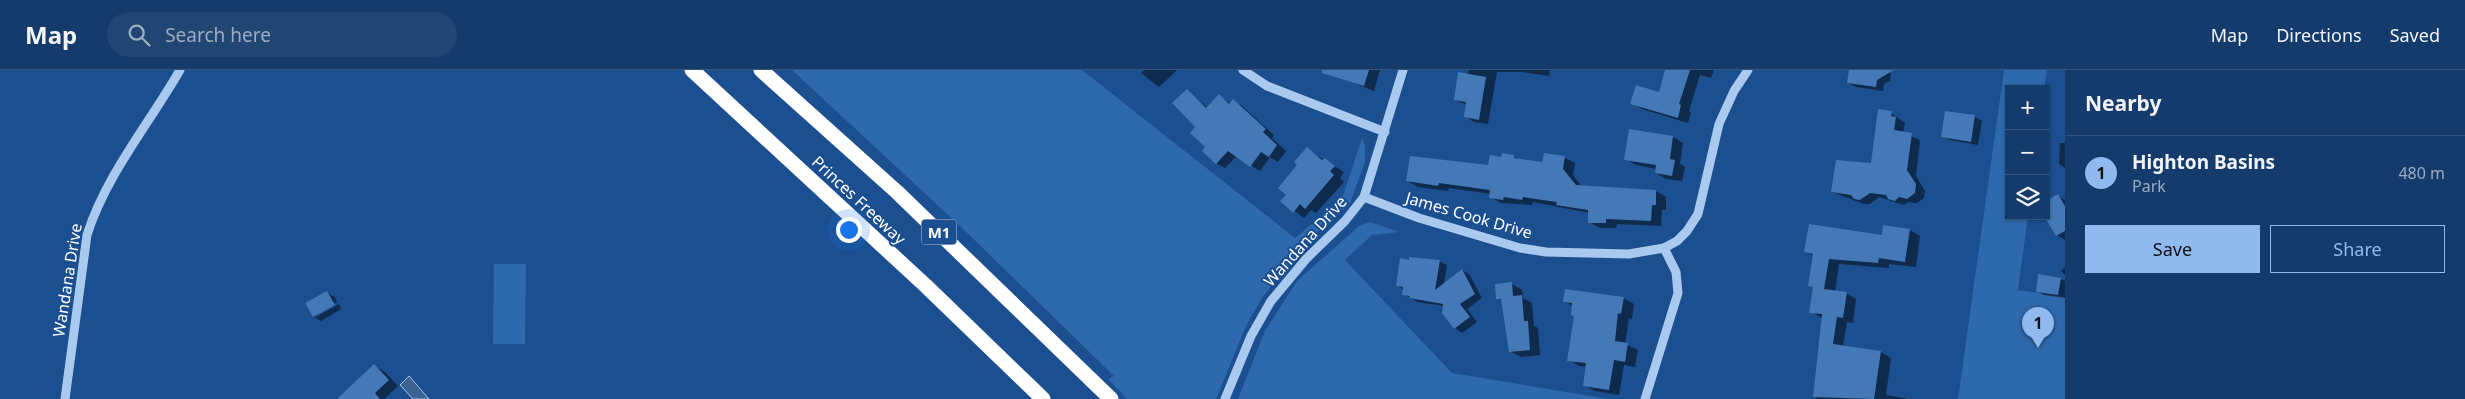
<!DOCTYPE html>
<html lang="en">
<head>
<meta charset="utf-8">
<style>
  :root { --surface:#143b6b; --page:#214673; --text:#f1f3f6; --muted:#9dadc1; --line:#33557e; --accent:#90b9f0 }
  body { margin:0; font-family:"Noto Sans",sans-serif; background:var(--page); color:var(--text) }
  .controls { position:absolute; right:15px; top:15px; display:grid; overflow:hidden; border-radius:0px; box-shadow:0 1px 4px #0004 }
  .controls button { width:45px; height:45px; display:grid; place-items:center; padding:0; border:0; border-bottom:1px solid var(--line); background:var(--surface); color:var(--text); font:25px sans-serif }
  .you { position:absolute; left:848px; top:159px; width:18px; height:18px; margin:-12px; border:4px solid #fff; border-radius:50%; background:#1a73e8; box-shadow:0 0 0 8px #1a73e833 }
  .badge { display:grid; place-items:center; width:32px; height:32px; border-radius:50%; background:var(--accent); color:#111; font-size:16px; font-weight:700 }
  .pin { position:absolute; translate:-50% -41px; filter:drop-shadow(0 1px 2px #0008) }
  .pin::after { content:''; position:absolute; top:26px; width:18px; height:15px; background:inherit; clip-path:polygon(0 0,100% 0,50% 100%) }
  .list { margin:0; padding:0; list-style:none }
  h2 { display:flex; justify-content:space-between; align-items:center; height:65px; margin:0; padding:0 20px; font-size:21px }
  h2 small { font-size:16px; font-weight:400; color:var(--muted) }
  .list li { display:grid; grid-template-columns:32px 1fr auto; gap:15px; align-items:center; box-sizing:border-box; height:75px; padding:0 20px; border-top:1px solid var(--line) }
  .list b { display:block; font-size:19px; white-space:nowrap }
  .list p { margin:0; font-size:16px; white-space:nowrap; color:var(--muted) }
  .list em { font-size:16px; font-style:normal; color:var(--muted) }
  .actions { display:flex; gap:10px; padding:15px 20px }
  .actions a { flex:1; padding:11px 0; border:1px solid var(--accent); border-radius:0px; text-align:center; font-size:18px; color:var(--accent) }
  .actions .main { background:var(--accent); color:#111 }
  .icon { flex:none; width:28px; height:28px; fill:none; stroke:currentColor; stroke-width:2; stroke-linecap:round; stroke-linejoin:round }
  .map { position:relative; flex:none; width:2065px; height:329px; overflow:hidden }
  header { display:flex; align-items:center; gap:30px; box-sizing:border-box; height:70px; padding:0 25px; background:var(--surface); border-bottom:1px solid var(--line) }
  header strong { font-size:24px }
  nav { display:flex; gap:28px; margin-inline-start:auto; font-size:18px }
  .search { width:350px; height:45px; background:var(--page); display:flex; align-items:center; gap:12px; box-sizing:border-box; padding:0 18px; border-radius:28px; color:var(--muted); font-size:19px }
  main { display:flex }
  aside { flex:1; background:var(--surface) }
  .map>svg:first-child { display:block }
  .green { fill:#2e69ad }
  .water { fill:#3c6290; stroke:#9cc4f0 }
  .shadow { fill:#0007 }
  .building { fill:#4478b7 }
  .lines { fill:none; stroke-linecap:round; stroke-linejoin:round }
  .minor { stroke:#a9c9ee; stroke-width:9 }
  .highway { stroke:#fff; stroke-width:15 }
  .labels { text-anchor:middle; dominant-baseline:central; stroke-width:4; stroke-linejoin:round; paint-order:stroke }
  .shield { fill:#1b4f8f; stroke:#bbcadd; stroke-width:1 }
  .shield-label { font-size:15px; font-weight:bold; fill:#fff }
  .street-label { font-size:16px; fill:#fff; stroke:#1b4f8f }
</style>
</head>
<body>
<header>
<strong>Map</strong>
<div class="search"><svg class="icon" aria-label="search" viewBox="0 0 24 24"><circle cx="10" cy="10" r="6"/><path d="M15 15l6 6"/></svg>Search here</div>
<nav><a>Map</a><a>Directions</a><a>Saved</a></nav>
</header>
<main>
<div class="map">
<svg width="2065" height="329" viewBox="0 0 2065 329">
  <rect width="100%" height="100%" fill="#1b4f8f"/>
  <g class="green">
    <path d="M 792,0 L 1082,0 L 1295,168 L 1342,129 L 1362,68 L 1365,75 L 1365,92 L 1350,133 L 1318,162 L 1263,226 L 1246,256 L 1216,329 L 1127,329 L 1108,309 L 1114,306 L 960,156 Z"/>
    <path d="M 2004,0 L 2047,0 L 2044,19 L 2009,19 L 2009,146 L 2028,146 L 2018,220 L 2065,227 L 2065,329 L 1958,329 Z"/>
    <path d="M 1370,152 L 1399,162 L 1372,165 L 1345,190 L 1452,303 L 1608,329 L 1238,329 L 1265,261 L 1297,211 L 1359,156 Z"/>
    <path d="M 494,194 L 526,194 L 525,274 L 493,274 Z"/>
  </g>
  <path class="water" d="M 409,306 L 429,329 L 413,329 L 400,315 Z"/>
  <g class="shadow">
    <path d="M 1144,0 L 1177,0 L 1159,17 L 1141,3 Z"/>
    <path d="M 1323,0 L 1380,0 L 1374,21 Z"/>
    <path d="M 1469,0 L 1550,0 L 1549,6 L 1523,2 L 1497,2 L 1488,54 L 1474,52 L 1465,46 L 1467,35 L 1456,30 Z"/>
    <path d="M 1666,0 L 1714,0 L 1711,8 L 1700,5 L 1689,41 L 1691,42 L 1688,53 L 1642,39 L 1632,33 L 1660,24 Z"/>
    <path d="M 1850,0 L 1887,0 L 1891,4 L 1890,11 L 1884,14 L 1883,21 L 1856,17 L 1848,13 Z"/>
    <path d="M 1187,21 L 1208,38 L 1219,26 L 1231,34 L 1233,31 L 1242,36 L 1274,65 L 1272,68 L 1286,81 L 1278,92 L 1270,87 L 1260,101 L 1237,86 L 1225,98 L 1216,93 L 1196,57 Z"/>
    <path d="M 1891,43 L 1905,53 L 1903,63 L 1920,70 L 1916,106 L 1925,121 L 1924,128 L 1917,133 L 1908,132 L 1904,135 L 1879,127 L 1870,134 L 1864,134 L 1832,122 L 1872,94 Z"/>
    <path d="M 1974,46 L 1982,51 L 1978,75 L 1950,70 L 1943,66 Z"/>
    <path d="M 1630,60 L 1673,67 L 1683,73 L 1680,94 L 1685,97 L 1682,111 L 1666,109 L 1656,103 L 1657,99 L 1636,95 L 1626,89 Z"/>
    <path d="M 2060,73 L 2065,73 L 2065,98 L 2059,94 Z"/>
    <path d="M 1307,79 L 1344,102 L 1340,108 L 1344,112 L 1316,143 L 1311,140 L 1304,148 L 1281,131 L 1287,125 Z"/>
    <path d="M 1545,84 L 1565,88 L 1575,93 L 1573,105 L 1582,117 L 1656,121 L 1666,127 L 1666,140 L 1662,140 L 1661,156 L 1617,154 L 1616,158 L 1600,158 L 1589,152 L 1590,143 L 1533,132 L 1532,135 L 1501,133 L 1490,127 L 1491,124 L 1449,118 L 1448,121 L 1418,117 L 1408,111 L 1489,96 L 1502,88 L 1514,87 L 1520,90 L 1543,94 Z"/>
    <path d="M 2058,126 L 2065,130 L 2065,170 L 2057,165 L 2046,146 Z"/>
    <path d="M 1910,160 L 1920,166 L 1916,197 L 1889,194 L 1889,198 L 1839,194 L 1835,222 L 1846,223 L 1856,229 L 1853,253 L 1847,252 L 1843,276 L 1881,282 L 1891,288 L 1886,325 L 1909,329 L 1818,329 L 1814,327 L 1822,248 L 1811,242 L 1814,218 L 1810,216 L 1814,186 L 1806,182 Z"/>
    <path d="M 1426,191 L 1439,191 L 1447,195 L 1444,215 L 1462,200 L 1469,204 L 1482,228 L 1467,239 L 1477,252 L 1462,263 L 1455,258 L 1443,243 L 1444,236 L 1418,232 L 1403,224 L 1404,220 L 1397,215 Z"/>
    <path d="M 2065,197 L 2065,205 L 2061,201 Z"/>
    <path d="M 2061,209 L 2065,211 L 2065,228 L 2044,225 L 2037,221 Z"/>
    <path d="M 1512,214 L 1522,220 L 1523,228 L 1532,233 L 1534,256 L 1538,258 L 1540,285 L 1521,287 L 1510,281 L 1503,231 L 1497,228 Z"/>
    <path d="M 327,223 L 335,227 L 337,232 L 316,244 L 316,247 L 339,234 L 341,239 L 321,251 L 314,246 Z"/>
    <path d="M 1623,228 L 1634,234 L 1632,249 L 1629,248 L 1625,274 L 1638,280 L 1635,297 L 1624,295 L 1619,325 L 1595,321 L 1584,315 L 1587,297 L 1579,296 L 1569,290 L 1575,246 L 1573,236 L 1565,232 Z"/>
    <path d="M 374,296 L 385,302 L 398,316 L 384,329 L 339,329 Z"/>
  </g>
  <g class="building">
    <path d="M 1322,0 L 1369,0 L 1364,16 L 1322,3 Z"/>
    <path d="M 1665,0 L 1690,0 L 1679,34 L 1681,35 L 1678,48 L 1630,34 L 1636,15 L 1659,22 Z"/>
    <path d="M 1849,0 L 1894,0 L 1877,10 L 1876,17 L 1847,13 Z"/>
    <path d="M 1458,2 L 1486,7 L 1479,50 L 1464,47 L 1466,32 L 1454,30 Z"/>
    <path d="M 1187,19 L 1206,38 L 1219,24 L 1229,34 L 1233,29 L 1266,59 L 1263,62 L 1277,75 L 1269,87 L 1261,82 L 1250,97 L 1228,81 L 1216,94 L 1202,81 L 1205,77 L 1190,63 L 1195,57 L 1172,33 Z"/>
    <path d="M 1878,39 L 1892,41 L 1891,46 L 1896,47 L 1894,60 L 1912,63 L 1907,100 L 1916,114 L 1915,123 L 1907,129 L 1899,127 L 1895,131 L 1888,129 L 1886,125 L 1870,123 L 1860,130 L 1854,129 L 1851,125 L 1831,122 L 1836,90 L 1871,93 Z"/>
    <path d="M 1945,41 L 1975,45 L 1971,72 L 1941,67 Z"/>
    <path d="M 1629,59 L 1673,66 L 1670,89 L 1675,90 L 1672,106 L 1655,103 L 1656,95 L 1624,90 Z"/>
    <path d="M 1307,77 L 1322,90 L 1325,88 L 1335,96 L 1330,101 L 1334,105 L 1305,139 L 1300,134 L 1293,143 L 1280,131 L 1286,125 L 1278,118 L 1297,95 L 1294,92 Z"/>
    <path d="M 1502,83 L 1514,85 L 1514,88 L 1542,92 L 1544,83 L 1565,86 L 1563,99 L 1576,115 L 1656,120 L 1656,135 L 1652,135 L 1651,151 L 1606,149 L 1606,153 L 1588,153 L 1588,140 L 1556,135 L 1557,132 L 1523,127 L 1522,130 L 1504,127 L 1503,130 L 1489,128 L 1490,120 L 1439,113 L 1438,116 L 1406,111 L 1410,86 L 1488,95 L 1490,85 L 1501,87 Z"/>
    <path d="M 2058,124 L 2065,136 L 2065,161 L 2056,166 L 2044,146 L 2046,146 L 2046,131 Z"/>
    <path d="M 1809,154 L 1882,165 L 1883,155 L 1910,159 L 1905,192 L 1879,188 L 1878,193 L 1829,189 L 1824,219 L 1847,222 L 1843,248 L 1837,247 L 1833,274 L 1881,281 L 1874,329 L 1813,327 L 1822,244 L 1809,243 L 1813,217 L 1808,216 L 1813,184 L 1804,182 Z"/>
    <path d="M 1409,187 L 1440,190 L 1435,220 L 1462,199 L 1475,224 L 1460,234 L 1470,247 L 1454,259 L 1442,243 L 1443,234 L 1409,228 L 1410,226 L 1402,225 L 1403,217 L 1396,216 L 1400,188 L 1409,190 Z"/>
    <path d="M 2038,204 L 2061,208 L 2058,225 L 2036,222 Z"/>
    <path d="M 1512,212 L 1513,226 L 1522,225 L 1524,251 L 1528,251 L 1530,280 L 1509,282 L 1501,229 L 1496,229 L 1495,214 Z"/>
    <path d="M 1565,219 L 1624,227 L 1621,244 L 1618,243 L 1615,271 L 1628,273 L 1625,292 L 1614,290 L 1609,320 L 1583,316 L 1586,293 L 1567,291 L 1574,246 L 1571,245 L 1572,233 L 1563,232 Z"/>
    <path d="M 327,221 L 335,235 L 313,247 L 305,233 Z"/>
    <path d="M 374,294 L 389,310 L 375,323 L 380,329 L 337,329 Z"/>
  </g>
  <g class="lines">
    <g class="minor">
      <path d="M 1243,0 L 1267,16 L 1385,62"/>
      <path d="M 1364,127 L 1419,148 L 1520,178 L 1546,182 L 1629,184 L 1664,178 L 1677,171 L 1687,161 L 1698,144 L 1719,54 L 1734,21 L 1748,0"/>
      <path d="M 65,329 L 87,165 C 106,105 149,54 180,0"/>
      <path d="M 1225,329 L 1251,266 L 1271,231 L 1306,189 L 1345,151 L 1364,127 L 1403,0"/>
      <path d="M 1645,329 L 1678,223 L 1676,202 L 1664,178"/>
    </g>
    <g class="highway">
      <path d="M 692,0 L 926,216 L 1043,329"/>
      <path d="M 761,0 L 897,122 L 1111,329"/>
    </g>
  </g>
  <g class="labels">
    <rect class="shield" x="921.5" y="149.5" width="35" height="25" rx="4"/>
    <g class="shield-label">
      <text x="939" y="162">M1</text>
    </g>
    <g class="street-label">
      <text transform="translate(859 130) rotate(43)">Princes Freeway</text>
      <text transform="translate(1469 145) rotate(16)">James Cook Drive</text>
      <text transform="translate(1305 171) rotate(-48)">Wandana Drive</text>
      <text transform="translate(67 210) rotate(-81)">Wandana Drive</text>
    </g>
  </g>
</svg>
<div class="controls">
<button>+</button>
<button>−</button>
<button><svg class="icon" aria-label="layers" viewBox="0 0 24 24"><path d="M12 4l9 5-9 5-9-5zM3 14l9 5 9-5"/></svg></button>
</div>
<div class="you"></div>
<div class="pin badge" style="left:2038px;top:278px">1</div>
</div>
<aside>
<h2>Nearby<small></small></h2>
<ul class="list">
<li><span class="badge">1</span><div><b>Highton Basins</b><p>Park</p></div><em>480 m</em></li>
</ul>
<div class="actions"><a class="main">Save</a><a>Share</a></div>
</aside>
</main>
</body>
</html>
